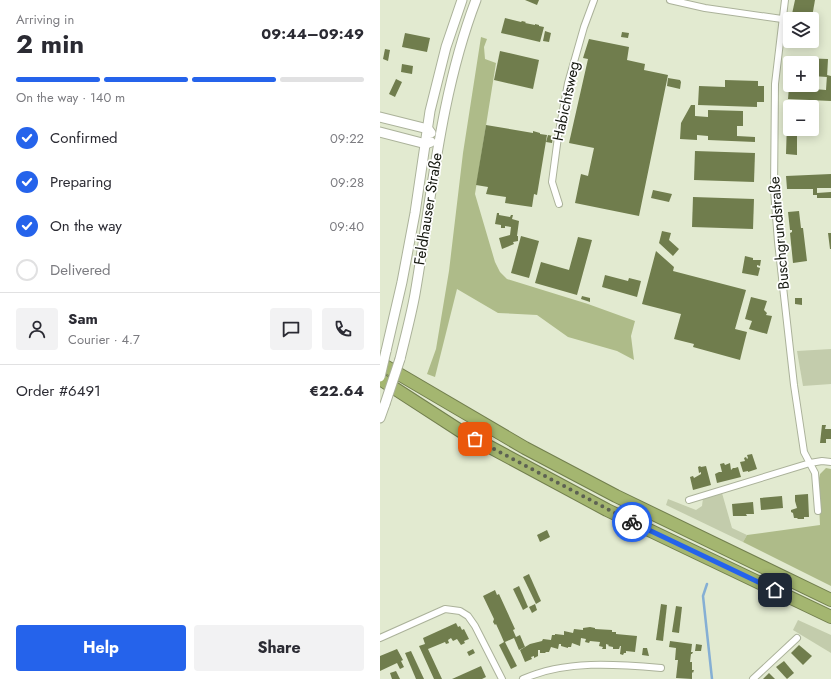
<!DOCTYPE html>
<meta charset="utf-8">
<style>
:root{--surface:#fff;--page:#f2f2f3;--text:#2b2b33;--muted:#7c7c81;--line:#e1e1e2;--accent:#2563eb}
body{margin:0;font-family:Jost,sans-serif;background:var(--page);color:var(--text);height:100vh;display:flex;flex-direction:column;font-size:15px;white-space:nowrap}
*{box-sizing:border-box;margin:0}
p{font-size:13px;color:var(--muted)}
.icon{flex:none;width:22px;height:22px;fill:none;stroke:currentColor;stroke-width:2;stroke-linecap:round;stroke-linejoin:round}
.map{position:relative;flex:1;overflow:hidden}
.sheet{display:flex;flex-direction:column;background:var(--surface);width:380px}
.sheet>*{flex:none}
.buttons{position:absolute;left:403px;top:12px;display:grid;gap:8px}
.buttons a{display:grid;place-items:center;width:36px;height:36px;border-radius:4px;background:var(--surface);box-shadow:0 2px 10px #0003;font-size:20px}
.pin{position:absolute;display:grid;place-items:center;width:34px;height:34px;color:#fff;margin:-17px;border-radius:8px;box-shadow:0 2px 6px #0006}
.courier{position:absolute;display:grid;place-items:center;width:40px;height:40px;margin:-20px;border:3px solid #2563eb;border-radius:50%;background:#fff;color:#222;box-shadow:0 1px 5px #0007}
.head em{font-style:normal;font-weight:700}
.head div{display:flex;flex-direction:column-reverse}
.head{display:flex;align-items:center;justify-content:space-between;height:68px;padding:0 16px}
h1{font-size:26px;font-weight:700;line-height:30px}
.bar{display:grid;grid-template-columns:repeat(4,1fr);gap:6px 4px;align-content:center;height:48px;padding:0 16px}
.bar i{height:5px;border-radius:3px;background:var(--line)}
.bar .selected{background:var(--accent)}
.bar p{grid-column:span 4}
.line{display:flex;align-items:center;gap:10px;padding:0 16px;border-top:1px solid var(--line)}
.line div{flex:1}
.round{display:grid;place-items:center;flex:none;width:42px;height:42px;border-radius:4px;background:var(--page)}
ol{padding:0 16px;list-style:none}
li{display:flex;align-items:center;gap:12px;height:44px}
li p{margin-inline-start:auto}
li .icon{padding:4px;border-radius:50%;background:var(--accent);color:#fff;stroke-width:4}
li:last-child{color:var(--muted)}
li i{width:22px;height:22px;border:2px solid var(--line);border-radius:50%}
.action{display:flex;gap:8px;margin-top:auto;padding:8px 16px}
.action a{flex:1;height:46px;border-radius:4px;background:var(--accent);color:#fff;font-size:16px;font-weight:700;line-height:46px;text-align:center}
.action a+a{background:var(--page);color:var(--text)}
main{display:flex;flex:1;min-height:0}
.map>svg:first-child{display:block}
</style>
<main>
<section class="sheet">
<div class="head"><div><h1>2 min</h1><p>Arriving in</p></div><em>09:44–09:49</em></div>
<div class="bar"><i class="selected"></i><i class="selected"></i><i class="selected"></i><i></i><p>On the way · 140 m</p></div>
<ol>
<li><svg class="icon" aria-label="check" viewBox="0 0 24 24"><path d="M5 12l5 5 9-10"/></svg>Confirmed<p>09:22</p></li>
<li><svg class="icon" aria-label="check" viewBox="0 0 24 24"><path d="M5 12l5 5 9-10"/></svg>Preparing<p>09:28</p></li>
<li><svg class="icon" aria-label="check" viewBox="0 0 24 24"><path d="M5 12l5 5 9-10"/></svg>On the way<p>09:40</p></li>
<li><i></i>Delivered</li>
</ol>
<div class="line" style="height:72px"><a class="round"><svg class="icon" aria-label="person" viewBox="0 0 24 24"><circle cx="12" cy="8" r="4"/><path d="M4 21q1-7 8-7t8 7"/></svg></a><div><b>Sam</b><p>Courier · 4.7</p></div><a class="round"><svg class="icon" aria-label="chat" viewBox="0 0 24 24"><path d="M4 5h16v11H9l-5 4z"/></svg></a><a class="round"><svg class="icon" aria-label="phone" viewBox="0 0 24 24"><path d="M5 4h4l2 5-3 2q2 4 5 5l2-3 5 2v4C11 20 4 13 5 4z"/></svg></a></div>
<div class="line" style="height:52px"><div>Order #6491</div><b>€22.64</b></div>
<div class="action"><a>Help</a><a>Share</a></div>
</section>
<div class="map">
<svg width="451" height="679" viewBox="0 0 451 679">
<rect width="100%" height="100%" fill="#e2ead0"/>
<g fill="#c3ccac">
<polygon points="451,349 451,384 423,386 417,351"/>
<polygon points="342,493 352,528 367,535 363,542 286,505 288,499 316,510 322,506 323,498"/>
<polygon points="418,620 451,635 451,653 413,630"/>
</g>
<g fill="#aebb89">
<polygon points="101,37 107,39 104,47 105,59 116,63 95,194 115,262 120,272 127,279 208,304 255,321 251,336 254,360 237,351 188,337 157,315 118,313 77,289 55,377 47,374 56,349 69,271 83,153"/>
<polygon points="446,468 451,469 451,586 363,542 367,535 440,525 438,482 440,474"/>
</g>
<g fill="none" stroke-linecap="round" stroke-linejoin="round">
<polyline stroke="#85afd4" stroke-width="2.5" points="327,584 323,596 332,679"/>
</g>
<g fill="#707d4d">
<polygon points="145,0 159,0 157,5"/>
<polygon points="415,0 435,0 432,17 412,14"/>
<polygon points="125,18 141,22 142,21 146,22 145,23 155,25 155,24 159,25 159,26 164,27 160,42 121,33"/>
<polygon points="165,31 171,33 169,42 163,41"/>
<polygon points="242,32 249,33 248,38 241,37"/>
<polygon points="25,33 50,38 47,52 22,47"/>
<polygon points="209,39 249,47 247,60 265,64 264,70 288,75 259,216 195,203 201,174 208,176 214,148 189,143 208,59 203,58"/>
<polygon points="5,49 10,50 8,61 3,59"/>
<polygon points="120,51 159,60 153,89 114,80"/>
<polygon points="419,58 448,59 447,77 432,76 432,63 418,63"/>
<polygon points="22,64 33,66 32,74 21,72"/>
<polygon points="447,75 451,76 451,101 408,99 409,87 446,90"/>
<polygon points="288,78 300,80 301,82 300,89 287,86"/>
<polygon points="16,79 22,82 15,97 9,94"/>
<polygon points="345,80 378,81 378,86 384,86 384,102 377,102 377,107 318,105 319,86 345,87"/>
<polygon points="311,105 315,105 315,116 328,117 328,110 363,111 363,126 357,126 357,136 375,137 375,142 328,140 328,136 317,135 317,140 300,139 301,123"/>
<polygon points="407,122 410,122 410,129 417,129 417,155 406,154"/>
<polygon points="106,125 153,133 153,131 160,133 160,134 167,135 157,195 154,194 152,207 125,203 126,197 106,194 108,187 96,185"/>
<polygon points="168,135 173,136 172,143 166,142"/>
<polygon points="315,151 375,153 374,182 314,180"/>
<polygon points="451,174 451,188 437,188 437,193 451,192 451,198 437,198 437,195 433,195 433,189 407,189 406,176"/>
<polygon points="273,190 292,194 289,202 271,198"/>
<polygon points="313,197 374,199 373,229 312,227"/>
<polygon points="419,211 421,228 423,228 427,261 413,263 410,233 412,232 412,230 410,230 408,212"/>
<polygon points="117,213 119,213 119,215 130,217 131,215 133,215 132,219 139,221 137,236 138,236 138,241 133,242 134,244 122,249 119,238 130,235 131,227 125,226 125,228 121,228 121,225 115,224"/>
<polygon points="282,231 291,233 289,240 299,249 293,256 279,243"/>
<polygon points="448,233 451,233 451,249 450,249"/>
<polygon points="141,236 159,241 149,278 131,273"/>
<polygon points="198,237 212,240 197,295 155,283 161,262 189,270"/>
<polygon points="276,251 294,267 293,271 366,290 355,329 367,332 360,360 313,347 314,344 294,339 301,314 262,304"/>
<polygon points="365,256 373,258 373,260 381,260 380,266 377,265 377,267 380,268 378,276 362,273"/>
<polygon points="225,275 248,281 249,278 261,281 257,297 222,287"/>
<polygon points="202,296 210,298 210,302 201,299"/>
<polygon points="371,297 387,301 384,310 387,313 386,315 392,316 387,334 369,329 372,321 365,319"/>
<polygon points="415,298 422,298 422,305 415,304"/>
<polygon points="442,425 446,425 445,429 451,429 451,439 446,439 446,443 440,443"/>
<polygon points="372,454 377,469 368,472 368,471 363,472 360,462 365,461 364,458 366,457 367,459 368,458 367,455"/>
<polygon points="344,463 345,465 350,463 351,470 353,468 355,468 358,467 361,477 337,483 335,474 339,472 342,472 340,464"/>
<polygon points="320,466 321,467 326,466 331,485 313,490 310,477 313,476 314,478 321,474 321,472 319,473 318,467"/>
<polygon points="428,494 429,517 424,517 424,519 418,519 417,518 414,518 413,513 411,512 411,510 417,508 415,501 415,495"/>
<polygon points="402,496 403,508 381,510 380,498"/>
<polygon points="373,502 374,514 366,514 367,516 353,516 352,504"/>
<polygon points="167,530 170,537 160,542 157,535"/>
<polygon points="149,574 161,601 156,604 143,577"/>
<polygon points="139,586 148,607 143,610 133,589"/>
<polygon points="115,590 117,595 119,594 135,629 133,630 136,637 140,635 145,647 139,650 134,638 125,642 137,666 131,669 119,645 124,642 121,635 116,624 115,625 113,622 114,619 103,596"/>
<polygon points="155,604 157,610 152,613 149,607"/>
<polygon points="281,604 287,605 283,641 276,640"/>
<polygon points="296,606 302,607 299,633 292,632"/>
<polygon points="76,623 78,627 80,626 82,630 84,629 89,639 84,641 85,643 81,645 77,639 73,641 71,638 68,640 69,643 66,644 65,642 48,649 62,679 54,679 39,646 45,644 43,638"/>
<polygon points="210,627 215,628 215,629 232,630 232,632 236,632 236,634 257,636 255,652 246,651 246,653 244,653 243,655 240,654 241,646 240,646 239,649 233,649 233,647 228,646 229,645 226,644 226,649 222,649 223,647 219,646 220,642 210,641 209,643 205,642 206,639 201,638 200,646 192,643 191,647 188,647 188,648 181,646 181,644 179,644 178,649 171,647 169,652 166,652 165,653 160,653 160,650 158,650 158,656 154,658 154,656 151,657 152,659 145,662 140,650 150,644 162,641 163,639 171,640 172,635 175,635 175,634 184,635 184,631 193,633 194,629 203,630 203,628"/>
<polygon points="290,641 312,644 311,652 313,652 312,654 311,654 310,662 312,662 312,670 314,670 313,673 312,672 312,679 296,678 298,660 295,660 296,648 289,647"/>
<polygon points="316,644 322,645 321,651 315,651"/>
<polygon points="419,645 432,656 423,665 411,653"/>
<polygon points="263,648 267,648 269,656 262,655"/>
<polygon points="17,649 23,660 21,661 24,667 20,669 17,663 0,671 0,656"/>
<polygon points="93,649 95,653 89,656 87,652"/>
<polygon points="31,651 44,679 36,679 25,653"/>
<polygon points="404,661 414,673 407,679 396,667"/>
<polygon points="101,666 106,677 102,679 72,679"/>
<polygon points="16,671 20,679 12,679 10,673"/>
<polygon points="389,673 395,679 383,679"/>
</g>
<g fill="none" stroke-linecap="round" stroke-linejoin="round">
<defs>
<g id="street">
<polyline points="290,0 325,8 402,19"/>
<polyline points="405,0 395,84 394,190 398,242 414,385 424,452 435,473 438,511"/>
<polyline points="179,204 172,182 178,137 188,83 204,27 214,0"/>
<polyline points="309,500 430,463 442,461 451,462"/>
<polyline points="0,638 65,609 80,611 88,616 95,626 122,679"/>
<path d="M143,679C185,660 236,664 281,668"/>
<polyline points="373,679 417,638"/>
</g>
<g id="secondary">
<polyline points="0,117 48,129 51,133"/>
<polyline points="0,132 46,144 51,142"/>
<polyline points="6,351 22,282 35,213 50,111 66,47 82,0"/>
<path d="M20,359C25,338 31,316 35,294C52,196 60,94 96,0"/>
<polyline points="0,418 5,404"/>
</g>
<g id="highway">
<polyline points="0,363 145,448 236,496 451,600"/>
<polyline points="0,379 82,432 227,510 451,617"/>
</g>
</defs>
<use href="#street" stroke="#abb29a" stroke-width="8"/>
<use href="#secondary" stroke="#abb29a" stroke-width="11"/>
<use href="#highway" stroke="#727f4e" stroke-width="14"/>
<use href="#street" stroke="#fff" stroke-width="6"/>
<use href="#secondary" stroke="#fff" stroke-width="9"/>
<use href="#highway" stroke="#a4b670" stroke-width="12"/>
<defs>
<g id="secondary-bridge">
<polyline points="0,377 6,351"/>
<polyline points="5,404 20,359"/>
</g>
</defs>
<use href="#secondary-bridge" stroke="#abb29a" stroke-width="11" stroke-linecap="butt"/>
<use href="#secondary-bridge" stroke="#fff" stroke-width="9"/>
</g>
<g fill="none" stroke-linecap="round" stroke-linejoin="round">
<polyline stroke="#5d6253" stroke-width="4" stroke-dasharray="0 7.2" points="95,439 252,522"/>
<polyline stroke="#2563eb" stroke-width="5" points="252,522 395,590"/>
</g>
<g text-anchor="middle" stroke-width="3.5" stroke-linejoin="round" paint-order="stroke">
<g font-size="15" fill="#161910" stroke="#fff">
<text transform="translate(186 101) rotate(-78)" y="5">Habichtsweg</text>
<text transform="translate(48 209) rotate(-81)" y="5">Feldhauser Straße</text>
<text transform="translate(399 233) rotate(-95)" y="5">Buschgrundstraße</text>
</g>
</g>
</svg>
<div class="buttons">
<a><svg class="icon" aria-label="layers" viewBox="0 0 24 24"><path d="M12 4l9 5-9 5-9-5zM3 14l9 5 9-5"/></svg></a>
<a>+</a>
<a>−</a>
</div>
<div class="pin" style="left:95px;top:439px;background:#ea580c"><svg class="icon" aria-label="bag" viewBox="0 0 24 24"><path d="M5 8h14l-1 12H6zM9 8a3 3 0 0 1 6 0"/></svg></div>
<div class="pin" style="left:395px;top:590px;background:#1f2937"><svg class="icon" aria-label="home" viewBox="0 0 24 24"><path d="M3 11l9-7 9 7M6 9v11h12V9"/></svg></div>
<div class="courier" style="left:252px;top:522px"><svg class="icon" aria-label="bike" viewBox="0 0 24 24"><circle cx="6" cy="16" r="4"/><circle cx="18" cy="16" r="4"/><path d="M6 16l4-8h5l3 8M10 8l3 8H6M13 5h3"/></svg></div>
</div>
</main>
